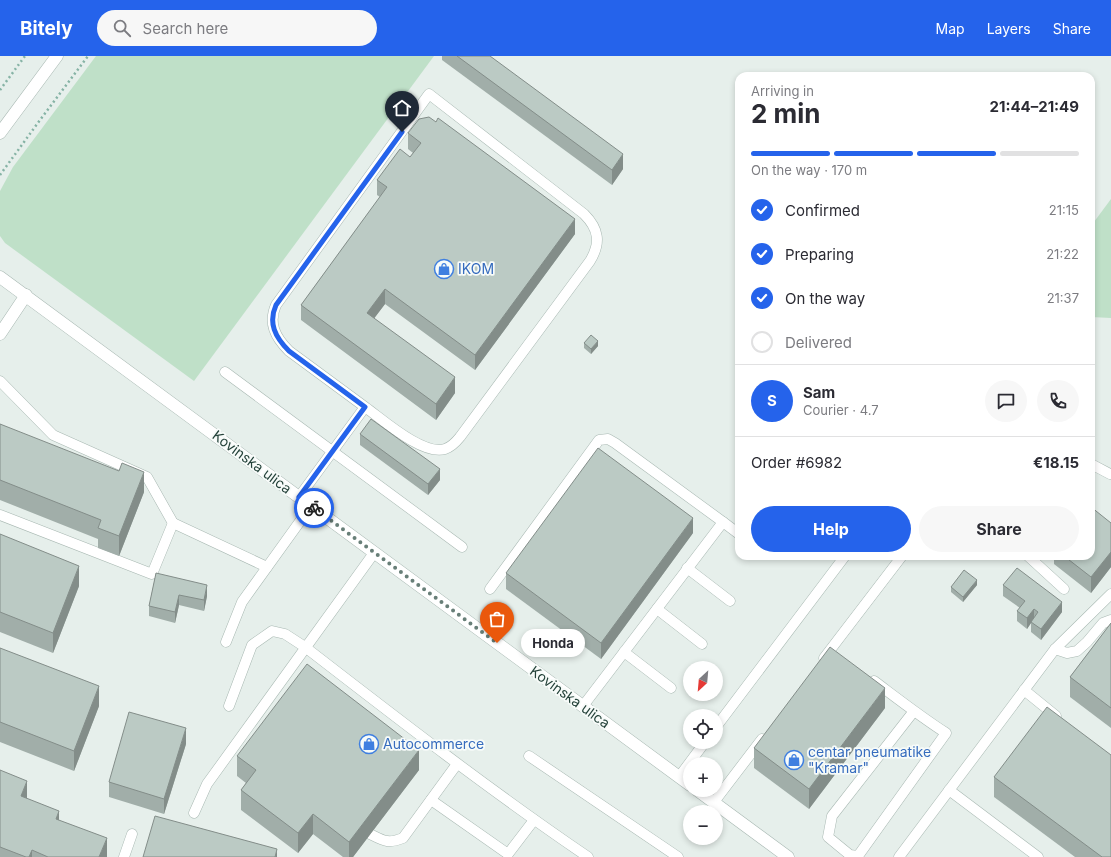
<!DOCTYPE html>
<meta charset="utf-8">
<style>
:root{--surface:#fff;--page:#f7f7f7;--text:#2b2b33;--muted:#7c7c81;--line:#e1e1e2;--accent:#2563eb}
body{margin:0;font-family:Inter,sans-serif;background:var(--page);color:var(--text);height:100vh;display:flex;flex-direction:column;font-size:15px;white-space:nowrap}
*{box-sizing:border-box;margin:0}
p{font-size:13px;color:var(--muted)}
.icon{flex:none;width:22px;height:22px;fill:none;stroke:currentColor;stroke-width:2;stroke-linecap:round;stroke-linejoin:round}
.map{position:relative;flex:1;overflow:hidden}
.drawer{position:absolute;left:735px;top:16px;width:360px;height:488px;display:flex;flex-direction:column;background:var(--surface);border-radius:12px;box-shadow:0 2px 6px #0003}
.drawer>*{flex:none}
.needle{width:26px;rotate:206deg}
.fabs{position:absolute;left:683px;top:605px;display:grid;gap:8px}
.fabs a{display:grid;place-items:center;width:40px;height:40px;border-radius:50%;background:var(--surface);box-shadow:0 2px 6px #0003;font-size:20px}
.pin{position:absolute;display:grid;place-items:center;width:34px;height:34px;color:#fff;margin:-41px -17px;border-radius:50% 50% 50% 0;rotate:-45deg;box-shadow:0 0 4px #0007}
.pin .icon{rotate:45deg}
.courier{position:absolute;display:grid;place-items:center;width:40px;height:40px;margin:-20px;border:3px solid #2563eb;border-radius:50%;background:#fff;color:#222;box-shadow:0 1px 5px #0007}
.bubble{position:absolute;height:28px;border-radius:14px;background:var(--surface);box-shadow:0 2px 6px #0003;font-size:13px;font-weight:700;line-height:28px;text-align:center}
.overview em{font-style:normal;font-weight:700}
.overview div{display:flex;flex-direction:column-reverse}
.overview{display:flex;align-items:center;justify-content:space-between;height:68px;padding:0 16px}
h1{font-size:26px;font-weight:700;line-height:30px}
.bar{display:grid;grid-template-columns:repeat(4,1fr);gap:6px 4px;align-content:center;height:48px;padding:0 16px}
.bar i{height:5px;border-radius:3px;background:var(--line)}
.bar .on{background:var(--accent)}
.bar p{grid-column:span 4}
.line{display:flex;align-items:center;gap:10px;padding:0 16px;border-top:1px solid var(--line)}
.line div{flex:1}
.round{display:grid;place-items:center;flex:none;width:42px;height:42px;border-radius:21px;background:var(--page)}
ol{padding:0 16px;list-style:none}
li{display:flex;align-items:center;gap:12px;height:44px}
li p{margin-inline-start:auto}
li .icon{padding:4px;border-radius:50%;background:var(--accent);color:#fff;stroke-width:4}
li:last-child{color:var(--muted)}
li i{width:22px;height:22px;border:2px solid var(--line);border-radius:50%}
.button{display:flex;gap:8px;margin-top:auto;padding:8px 16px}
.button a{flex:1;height:46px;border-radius:24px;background:var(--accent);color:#fff;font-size:16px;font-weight:700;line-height:46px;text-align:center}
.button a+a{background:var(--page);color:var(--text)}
header{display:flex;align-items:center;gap:24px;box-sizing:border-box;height:56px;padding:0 20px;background:var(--accent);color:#fff}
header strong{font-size:19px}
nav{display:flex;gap:22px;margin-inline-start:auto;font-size:14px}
.search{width:280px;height:36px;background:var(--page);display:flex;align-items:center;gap:10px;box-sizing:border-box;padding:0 14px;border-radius:22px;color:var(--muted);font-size:15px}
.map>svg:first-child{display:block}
</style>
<header>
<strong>Bitely</strong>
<div class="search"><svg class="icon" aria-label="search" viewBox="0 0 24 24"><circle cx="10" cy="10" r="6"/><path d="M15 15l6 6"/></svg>Search here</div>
<nav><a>Map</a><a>Layers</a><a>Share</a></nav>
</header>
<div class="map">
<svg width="1111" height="801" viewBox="0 0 1111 801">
<rect width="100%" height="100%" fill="#e6efeb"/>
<g fill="#bfe0c8">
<polygon points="96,0 434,0 194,325 5,187 0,180 0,135 13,111"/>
<polygon points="1111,143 1111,262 1091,261 1091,170"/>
</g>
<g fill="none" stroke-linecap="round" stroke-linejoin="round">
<defs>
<g id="lane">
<polyline points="225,316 462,491"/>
<polyline points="0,325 53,379 147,421 173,467"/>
<polyline points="1091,408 1110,418"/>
<path d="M299,441L365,351C382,363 423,400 445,393C451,391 456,386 460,381L590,205C601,187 599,173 584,158L429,38L276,249C268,267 275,281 289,295L365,351"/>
<polyline points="0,459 152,518 173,467 267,511"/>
<polyline points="1028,500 1064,533"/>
<polyline points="687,512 730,545"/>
<polyline points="490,533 599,384 608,383 615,387 723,466"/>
<polyline points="657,553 702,588"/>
<polyline points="226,586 242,546 311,450"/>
<polyline points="1055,593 1067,597 1077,595 1087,586 1103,567 1111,564"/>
<polyline points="624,596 671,632"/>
<polyline points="824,602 902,500"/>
<path d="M874,625C898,643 921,661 946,677L858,800L850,799L828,781L832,760L914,655"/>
<polyline points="1024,634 1056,660"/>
<path d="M229,650L252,589L272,575L285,578L305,591C398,663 491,735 588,801"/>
<polyline points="583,650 723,466 739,478"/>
<polyline points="716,671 845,500"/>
<polyline points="529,700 678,801"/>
<polyline points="679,721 705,686"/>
<polyline points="949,734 1038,801"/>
<polyline points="431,744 508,798 534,764"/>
<polyline points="714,746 762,683"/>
<polyline points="194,757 207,728 374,497"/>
<path d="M370,778C384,785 388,788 403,782L457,708"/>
<polyline points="124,801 132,778"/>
<polyline points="899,801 1055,593 1111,538"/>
</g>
<g id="street">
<polyline points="0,77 57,0"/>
<polyline points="0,221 690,729"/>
<polyline points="0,278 26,239"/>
<polyline points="697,734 788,801"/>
</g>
</defs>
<use href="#lane" stroke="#a8b8b2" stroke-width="11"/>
<use href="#street" stroke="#a8b8b2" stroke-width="13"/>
<g stroke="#86b3a5" stroke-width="2.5" stroke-dasharray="2 3" stroke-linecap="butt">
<polyline points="0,34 25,0"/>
<polyline points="0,119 40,64 88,0"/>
</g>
<use href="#lane" stroke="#fff" stroke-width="10"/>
<use href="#street" stroke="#fff" stroke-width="12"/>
</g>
<g fill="#a1aea9">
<polygon points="442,0 490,0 623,113 612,129 442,4"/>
<polygon points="408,77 575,178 475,314 385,248 374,262 455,337 436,364 301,264 301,249 380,141 377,139 377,124 410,101 413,97 408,93"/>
<polygon points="584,287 598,290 591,298 584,292"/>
<polygon points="0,368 144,436 119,500 98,492 98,483 0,444"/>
<polygon points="360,378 440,424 428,439 360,389"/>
<polygon points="1111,467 1111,511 1091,537 1054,508 1054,500 1091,500"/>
<polygon points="693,477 601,603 506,533 506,517"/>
<polygon points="0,478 79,530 53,597 0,576"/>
<polygon points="156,517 207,540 204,555 179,549 175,567 149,560 149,550"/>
<polygon points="977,529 963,546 951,536 951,531"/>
<polygon points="1003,529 1062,556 1041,584 1031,576 1031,567 1027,573 1017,565 1017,555 1020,552 1003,540"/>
<polygon points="1111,567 1111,672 1070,641 1070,621"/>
<polygon points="0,592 99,650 74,715 0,686"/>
<polygon points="885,652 809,753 754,712 754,692"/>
<polygon points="186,688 164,758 109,741 109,726"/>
<polygon points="237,700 419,714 353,801 343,801 313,778 298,797 241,754 241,734 246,727 237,720"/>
<polygon points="0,714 27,743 59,764 107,801 0,801"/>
<polygon points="994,721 1111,801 1075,801 994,741"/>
</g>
<g fill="#838d89">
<polygon points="623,98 623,113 612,129 612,114"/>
<polygon points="575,163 575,178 475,314 475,299"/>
<polygon points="385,233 385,248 367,272 367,257"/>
<polygon points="598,285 598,290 591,298 591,293"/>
<polygon points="455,321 455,337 436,364 436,348"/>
<polygon points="440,413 440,424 428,439 428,428"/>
<polygon points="144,416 144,436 119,500 119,480"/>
<polygon points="693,462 693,477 601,603 601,587"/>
<polygon points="1111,496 1111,511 1091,537 1091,521"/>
<polygon points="79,510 79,530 53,597 53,577"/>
<polygon points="977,524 977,529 963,546 963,541"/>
<polygon points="207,529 207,540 204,555 204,544"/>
<polygon points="179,539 179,549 175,567 175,556"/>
<polygon points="1062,546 1062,556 1041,584 1041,573"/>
<polygon points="1034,553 1034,563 1031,566 1031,567 1027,573 1027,562"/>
<polygon points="99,630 99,650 74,715 74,695"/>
<polygon points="885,632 885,652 809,753 809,733"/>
<polygon points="186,672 186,688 164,758 164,743"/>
<polygon points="419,694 419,714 353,801 349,801 349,786"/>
<polygon points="27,725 27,745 21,740"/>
<polygon points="59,755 59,775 56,763"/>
<polygon points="313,758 313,778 298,797 298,777"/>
<polygon points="107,782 107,801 99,801"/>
<polygon points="277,793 277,801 275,801"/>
<polygon points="32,794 32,801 29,801"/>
</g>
<g fill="#bbcac4" stroke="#838d89">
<polygon points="457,0 490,0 623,98 612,114"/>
<polygon points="429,61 436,66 438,62 575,163 475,299 385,233 367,257 455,321 436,348 301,249 387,131 377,124 400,93 410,101 421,87 408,77 419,63"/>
<polygon points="591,279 598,285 591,293 584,287"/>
<polygon points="371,363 440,413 428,428 360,378"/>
<polygon points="0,368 119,415 122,407 144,416 119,480 98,472 101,464 0,424"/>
<polygon points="598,392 693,462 601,587 506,517"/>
<polygon points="1091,451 1111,467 1111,496 1091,521 1064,500 1091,500"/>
<polygon points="0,478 79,510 53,577 0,556"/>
<polygon points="1017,512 1062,546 1041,573 1031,566 1038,556 1034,553 1027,562 1017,555 1025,545 1003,529"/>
<polygon points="964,514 977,524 963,541 951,531"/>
<polygon points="156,517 207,529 204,544 179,539 175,556 149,550"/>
<polygon points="1111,567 1111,652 1070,621"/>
<polygon points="830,591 885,632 809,733 754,692"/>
<polygon points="0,592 99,630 74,695 0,666"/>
<polygon points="307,608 419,694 349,786 313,758 298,777 241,734 256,714 237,700"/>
<polygon points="1047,651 1111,699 1111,801 1102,801 994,721"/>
<polygon points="129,656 186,672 164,743 109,726"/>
<polygon points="0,714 27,725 21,740 59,755 56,763 107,782 99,801 48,801 32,794 29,801 26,801 0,791"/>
<polygon points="155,760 277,793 275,801 143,801"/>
</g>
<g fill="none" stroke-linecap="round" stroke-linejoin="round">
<polyline stroke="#687f78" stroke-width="4" stroke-dasharray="0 7.2" points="314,452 497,587"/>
<path stroke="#2563eb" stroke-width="5" d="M314,452L299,441L365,351L289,295C275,281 268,267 276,249L402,76"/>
</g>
<defs>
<symbol id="shop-ring" viewBox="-11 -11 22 22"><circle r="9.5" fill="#f7fbf9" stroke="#3f7fe0" stroke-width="1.5"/><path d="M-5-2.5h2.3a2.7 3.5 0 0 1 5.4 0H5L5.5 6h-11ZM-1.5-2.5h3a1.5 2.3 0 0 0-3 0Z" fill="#3f7fe0"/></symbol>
</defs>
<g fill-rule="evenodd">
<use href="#shop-ring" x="433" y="202" width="22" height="22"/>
<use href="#shop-ring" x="358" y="677" width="22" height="22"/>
<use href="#shop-ring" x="783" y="693" width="22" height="22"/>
</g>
<g text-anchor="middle" stroke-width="3.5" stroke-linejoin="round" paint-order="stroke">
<g font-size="14" fill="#366cbe" stroke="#f7fbf9" text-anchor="start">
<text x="458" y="218">IKOM</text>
<text x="383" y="693">Autocommerce</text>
<text x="808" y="701">centar pneumatike<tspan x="808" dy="16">"Kramar"</tspan></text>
</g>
<g font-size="14" fill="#24423a" stroke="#f7fbf9">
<text transform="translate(252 406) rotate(37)" y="5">Kovinska ulica</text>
<text transform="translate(570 641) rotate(36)" y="5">Kovinska ulica</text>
</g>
</g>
</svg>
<div class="fabs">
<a><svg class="needle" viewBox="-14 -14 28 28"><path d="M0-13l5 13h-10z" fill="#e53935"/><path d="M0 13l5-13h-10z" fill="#7c7c81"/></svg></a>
<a><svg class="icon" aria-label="locate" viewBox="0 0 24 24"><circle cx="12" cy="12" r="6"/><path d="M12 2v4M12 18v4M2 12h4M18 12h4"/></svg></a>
<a>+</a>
<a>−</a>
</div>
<div class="pin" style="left:497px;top:587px;background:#ea580c"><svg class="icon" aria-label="bag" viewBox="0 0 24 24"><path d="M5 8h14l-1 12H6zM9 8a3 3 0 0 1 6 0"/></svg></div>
<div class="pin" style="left:402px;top:76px;background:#1f2937"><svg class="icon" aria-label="home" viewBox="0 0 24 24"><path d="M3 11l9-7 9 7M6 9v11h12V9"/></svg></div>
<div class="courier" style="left:314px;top:452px"><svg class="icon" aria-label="bike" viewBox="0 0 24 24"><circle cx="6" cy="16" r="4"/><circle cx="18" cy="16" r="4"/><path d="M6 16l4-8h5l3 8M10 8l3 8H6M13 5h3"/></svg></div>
<div class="bubble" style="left:521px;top:573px;width:64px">Honda</div>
<section class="drawer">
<div class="overview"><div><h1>2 min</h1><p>Arriving in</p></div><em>21:44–21:49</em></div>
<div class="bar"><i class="on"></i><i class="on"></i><i class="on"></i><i></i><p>On the way · 170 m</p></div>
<ol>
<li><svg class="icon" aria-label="check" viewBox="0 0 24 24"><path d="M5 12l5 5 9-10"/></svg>Confirmed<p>21:15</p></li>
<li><svg class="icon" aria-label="check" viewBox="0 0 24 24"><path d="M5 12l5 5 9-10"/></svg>Preparing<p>21:22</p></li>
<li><svg class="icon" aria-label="check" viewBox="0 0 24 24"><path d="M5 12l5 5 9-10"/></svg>On the way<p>21:37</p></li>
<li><i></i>Delivered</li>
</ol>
<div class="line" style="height:72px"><b class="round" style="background:var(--accent);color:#fff">S</b><div><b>Sam</b><p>Courier · 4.7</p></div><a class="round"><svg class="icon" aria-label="chat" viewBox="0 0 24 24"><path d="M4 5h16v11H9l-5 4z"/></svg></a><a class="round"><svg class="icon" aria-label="phone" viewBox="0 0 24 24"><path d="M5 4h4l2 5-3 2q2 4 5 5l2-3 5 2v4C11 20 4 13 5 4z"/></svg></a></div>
<div class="line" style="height:52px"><div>Order #6982</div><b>€18.15</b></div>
<div class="button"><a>Help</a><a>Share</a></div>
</section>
</div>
